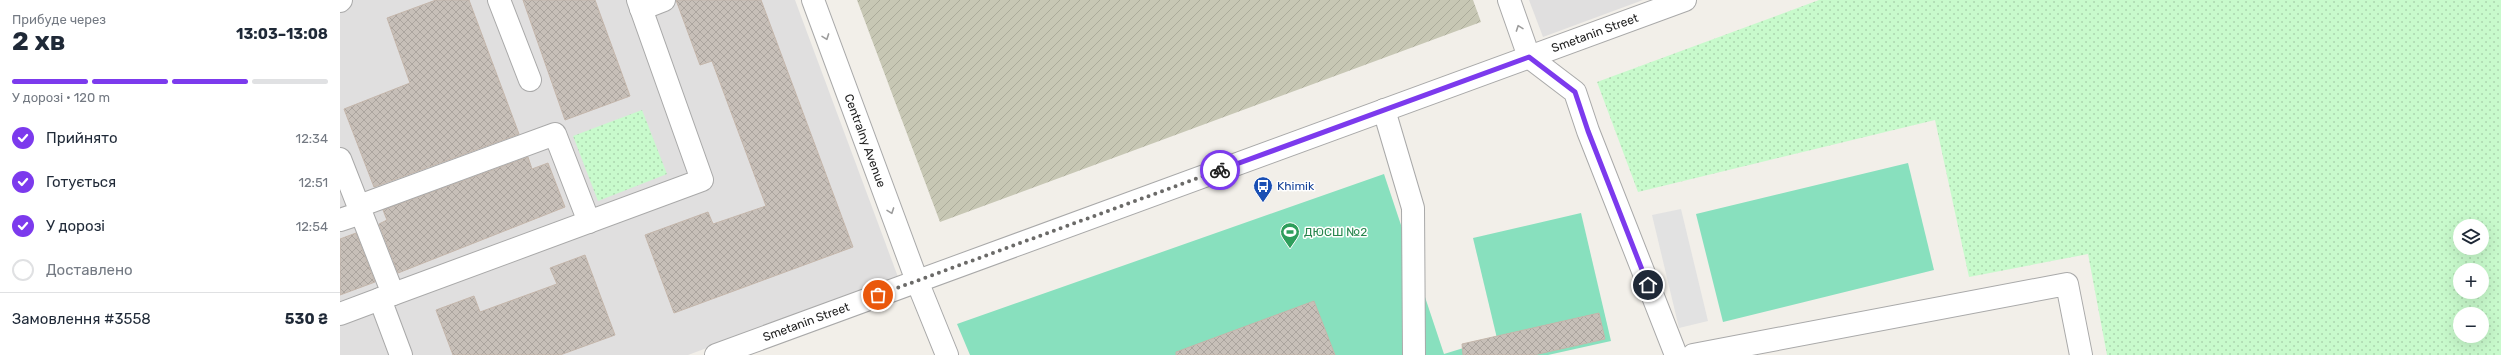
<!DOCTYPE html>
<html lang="uk">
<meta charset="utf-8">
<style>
:root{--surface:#fff;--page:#f2f2f3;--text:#1f2937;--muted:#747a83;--line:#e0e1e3;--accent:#7c3aed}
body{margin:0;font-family:Rubik,sans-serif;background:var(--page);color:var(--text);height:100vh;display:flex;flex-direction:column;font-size:15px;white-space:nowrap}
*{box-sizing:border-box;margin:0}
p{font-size:13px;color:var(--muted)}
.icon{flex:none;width:22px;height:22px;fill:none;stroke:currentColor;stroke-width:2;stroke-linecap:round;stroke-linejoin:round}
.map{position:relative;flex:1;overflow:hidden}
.side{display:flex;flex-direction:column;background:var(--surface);width:340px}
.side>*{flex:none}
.tools{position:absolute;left:2113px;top:219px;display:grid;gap:8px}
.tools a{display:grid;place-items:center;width:36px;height:36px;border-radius:50%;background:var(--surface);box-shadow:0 4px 16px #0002;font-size:20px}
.pin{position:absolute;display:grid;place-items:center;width:34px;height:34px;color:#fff;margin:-17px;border:2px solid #fff;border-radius:50%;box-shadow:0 1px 4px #0007}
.courier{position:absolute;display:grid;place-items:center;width:40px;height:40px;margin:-20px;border:3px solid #7c3aed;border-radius:50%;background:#fff;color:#222;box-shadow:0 1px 5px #0007}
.summary em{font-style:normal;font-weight:700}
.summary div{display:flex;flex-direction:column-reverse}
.summary{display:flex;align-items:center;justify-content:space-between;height:68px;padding:0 12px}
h1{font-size:26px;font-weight:700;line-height:30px}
.bar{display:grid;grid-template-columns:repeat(4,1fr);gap:6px 4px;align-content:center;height:48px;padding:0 12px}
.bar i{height:5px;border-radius:3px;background:var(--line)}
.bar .active{background:var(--accent)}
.bar p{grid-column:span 4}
.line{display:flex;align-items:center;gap:10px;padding:0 12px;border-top:1px solid var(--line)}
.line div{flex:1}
ol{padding:0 12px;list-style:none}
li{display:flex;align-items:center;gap:12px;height:44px}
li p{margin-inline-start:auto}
li .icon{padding:4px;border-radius:50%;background:var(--accent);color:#fff;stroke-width:4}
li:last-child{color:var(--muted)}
li i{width:22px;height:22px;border:2px solid var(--line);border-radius:50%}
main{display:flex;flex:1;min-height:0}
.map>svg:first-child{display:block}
</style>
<main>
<section class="side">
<div class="summary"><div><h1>2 хв</h1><p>Прибуде через</p></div><em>13:03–13:08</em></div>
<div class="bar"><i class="active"></i><i class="active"></i><i class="active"></i><i></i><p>У дорозі · 120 m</p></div>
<ol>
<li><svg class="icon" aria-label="check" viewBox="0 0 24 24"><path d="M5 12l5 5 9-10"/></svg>Прийнято<p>12:34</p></li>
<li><svg class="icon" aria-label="check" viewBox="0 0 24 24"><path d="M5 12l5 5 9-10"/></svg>Готується<p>12:51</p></li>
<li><svg class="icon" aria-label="check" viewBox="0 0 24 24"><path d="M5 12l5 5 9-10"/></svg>У дорозі<p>12:54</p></li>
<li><i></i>Доставлено</li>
</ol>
<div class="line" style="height:52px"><div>Замовлення #3558</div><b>530 ₴</b></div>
</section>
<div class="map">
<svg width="2161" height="355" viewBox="0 0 2161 355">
<defs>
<pattern id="construction-furrows" width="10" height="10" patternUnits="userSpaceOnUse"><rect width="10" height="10" fill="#c7c7b4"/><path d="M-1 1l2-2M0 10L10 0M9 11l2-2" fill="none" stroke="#abab9a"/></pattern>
<pattern id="park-dots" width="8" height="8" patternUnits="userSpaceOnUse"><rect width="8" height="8" fill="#c8facc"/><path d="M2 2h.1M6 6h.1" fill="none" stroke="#acd6af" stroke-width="1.8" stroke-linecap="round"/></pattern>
<pattern id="building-cross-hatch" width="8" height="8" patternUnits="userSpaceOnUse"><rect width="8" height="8" fill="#c7bfb8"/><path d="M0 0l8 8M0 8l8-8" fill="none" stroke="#aba49e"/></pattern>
</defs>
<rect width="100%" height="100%" fill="#f2efe9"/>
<g fill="#e0dfdf">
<polygon points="0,0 455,0 558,277 348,355 0,355"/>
<polygon points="1189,0 1303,0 1203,37"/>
</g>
<polygon fill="url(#construction-furrows)" points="517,0 1133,0 1141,22 600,222"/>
<g fill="url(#park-dots)" fill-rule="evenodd">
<path d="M1479,0H2161V355H1767L1748,254L1629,277L1595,120L1298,192L1257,82ZM2120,226H2142V248H2120ZM2120,270H2142V292H2120ZM2120,314H2142V336H2120Z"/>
<polygon points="302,110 327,174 258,201 233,136"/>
</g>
<g fill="#88e0be">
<polygon points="1568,163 1594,270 1383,322 1356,214"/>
<polygon points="1044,174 1104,354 1130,346 1131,355 630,355 617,324"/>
<polygon points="1241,213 1271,341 1208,355 1161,355 1133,238"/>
</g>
<polygon fill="#e2e2e2" points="1341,209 1368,321 1339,328 1312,215"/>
<g fill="url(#building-cross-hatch)" stroke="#c4b6ab">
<polygon points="96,0 129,0 179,134 34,187 4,109 70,83 47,18"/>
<polygon points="183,0 255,0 290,96 225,120"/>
<polygon points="336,0 421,0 513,247 334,313 305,235 368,212 373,224 426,206 372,61 360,65"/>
<polygon points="188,157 192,169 208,163 225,207 58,273 39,224 47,220 43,210"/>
<polygon points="16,233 35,282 0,295 0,239"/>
<polygon points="245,255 275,335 220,355 113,355 96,310 134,296 140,312 217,284 210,268"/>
<polygon points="974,301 995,355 836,355 836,352"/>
<polygon points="1259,313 1265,339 1194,355 1123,355 1122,344"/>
</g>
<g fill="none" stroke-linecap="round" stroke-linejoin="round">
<defs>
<g id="minor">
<polyline points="159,0 190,80"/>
<path id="s1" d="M473,0L577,281L607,355"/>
<polyline points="1169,0 1189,57"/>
<polyline points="0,1 1,0"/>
<polyline points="301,9 324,0"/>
<polyline points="1189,57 1235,92 1248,131 1336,355"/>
<polyline points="1044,110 1073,208 1074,355"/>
<polyline points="0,159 53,294"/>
<polyline points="19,206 215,134 249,222"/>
<polyline points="0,220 21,213"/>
<polyline points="0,314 40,299"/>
<polyline points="61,355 40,299 362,180 298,0"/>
<path id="s2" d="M376,355L1345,0"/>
<polyline points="1353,355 1727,284 1741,355"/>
</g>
</defs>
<use href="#minor" stroke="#a9a9a9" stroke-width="24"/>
<use href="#minor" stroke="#fff" stroke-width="22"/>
</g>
<defs><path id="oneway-chevron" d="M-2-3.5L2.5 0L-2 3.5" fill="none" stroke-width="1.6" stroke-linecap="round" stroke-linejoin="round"/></defs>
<g stroke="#9c9c9c">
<use href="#oneway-chevron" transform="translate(1179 28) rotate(-110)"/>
<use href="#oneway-chevron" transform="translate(486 37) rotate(70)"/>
<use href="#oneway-chevron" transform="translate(551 211) rotate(70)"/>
</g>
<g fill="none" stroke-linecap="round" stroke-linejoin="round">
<polyline stroke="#6b6a68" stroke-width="4" stroke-dasharray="0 7.2" points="538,295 880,170"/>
<polyline stroke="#7c3aed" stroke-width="5" points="880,170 1189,57 1235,92 1248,131 1308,285"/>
</g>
<defs>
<symbol id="bus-pin" viewBox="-11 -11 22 30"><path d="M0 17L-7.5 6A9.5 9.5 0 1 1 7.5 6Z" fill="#1a4fb4" stroke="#fff"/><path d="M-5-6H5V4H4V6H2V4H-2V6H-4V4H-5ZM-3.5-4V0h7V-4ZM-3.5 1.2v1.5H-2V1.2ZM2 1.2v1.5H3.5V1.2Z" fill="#fff"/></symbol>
<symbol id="stadium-pin" viewBox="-11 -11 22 30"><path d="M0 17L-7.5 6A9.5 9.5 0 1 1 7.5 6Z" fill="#2e9e5b" stroke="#fff"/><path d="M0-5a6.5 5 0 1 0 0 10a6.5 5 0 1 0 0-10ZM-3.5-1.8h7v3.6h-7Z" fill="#fff"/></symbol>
</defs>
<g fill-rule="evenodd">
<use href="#bus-pin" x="912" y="175" width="22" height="30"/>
<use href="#stadium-pin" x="939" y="221" width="22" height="30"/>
</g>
<g text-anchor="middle" stroke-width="3" stroke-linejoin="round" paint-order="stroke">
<g font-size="12" fill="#222" stroke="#fff">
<text dy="4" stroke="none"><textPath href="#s2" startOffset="936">Smetanin Street</textPath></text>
<text dy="4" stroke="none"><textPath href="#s1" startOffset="150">Centralny Avenue</textPath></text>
<text dy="4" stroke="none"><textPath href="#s2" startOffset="96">Smetanin Street</textPath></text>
</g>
<g font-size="12" fill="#164399" stroke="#fff" text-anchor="start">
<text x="937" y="190">Khimik</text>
</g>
<g font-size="12" fill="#27864d" stroke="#fff" text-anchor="start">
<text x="964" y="236">ДЮСШ №2</text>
</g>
</g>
</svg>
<div class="tools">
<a><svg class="icon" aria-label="layers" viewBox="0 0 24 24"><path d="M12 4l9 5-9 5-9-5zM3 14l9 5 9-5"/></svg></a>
<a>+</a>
<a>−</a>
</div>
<div class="pin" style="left:538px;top:295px;background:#ea580c"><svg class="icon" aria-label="bag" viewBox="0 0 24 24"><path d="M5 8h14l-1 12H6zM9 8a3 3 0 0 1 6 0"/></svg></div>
<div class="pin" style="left:1308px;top:285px;background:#1f2937"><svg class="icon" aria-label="home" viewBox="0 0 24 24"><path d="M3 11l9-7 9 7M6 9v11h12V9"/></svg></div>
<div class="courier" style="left:880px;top:170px"><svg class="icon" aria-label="bike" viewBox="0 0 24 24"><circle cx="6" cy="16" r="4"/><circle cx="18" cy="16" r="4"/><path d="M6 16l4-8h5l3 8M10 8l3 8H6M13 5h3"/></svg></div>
</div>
</main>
